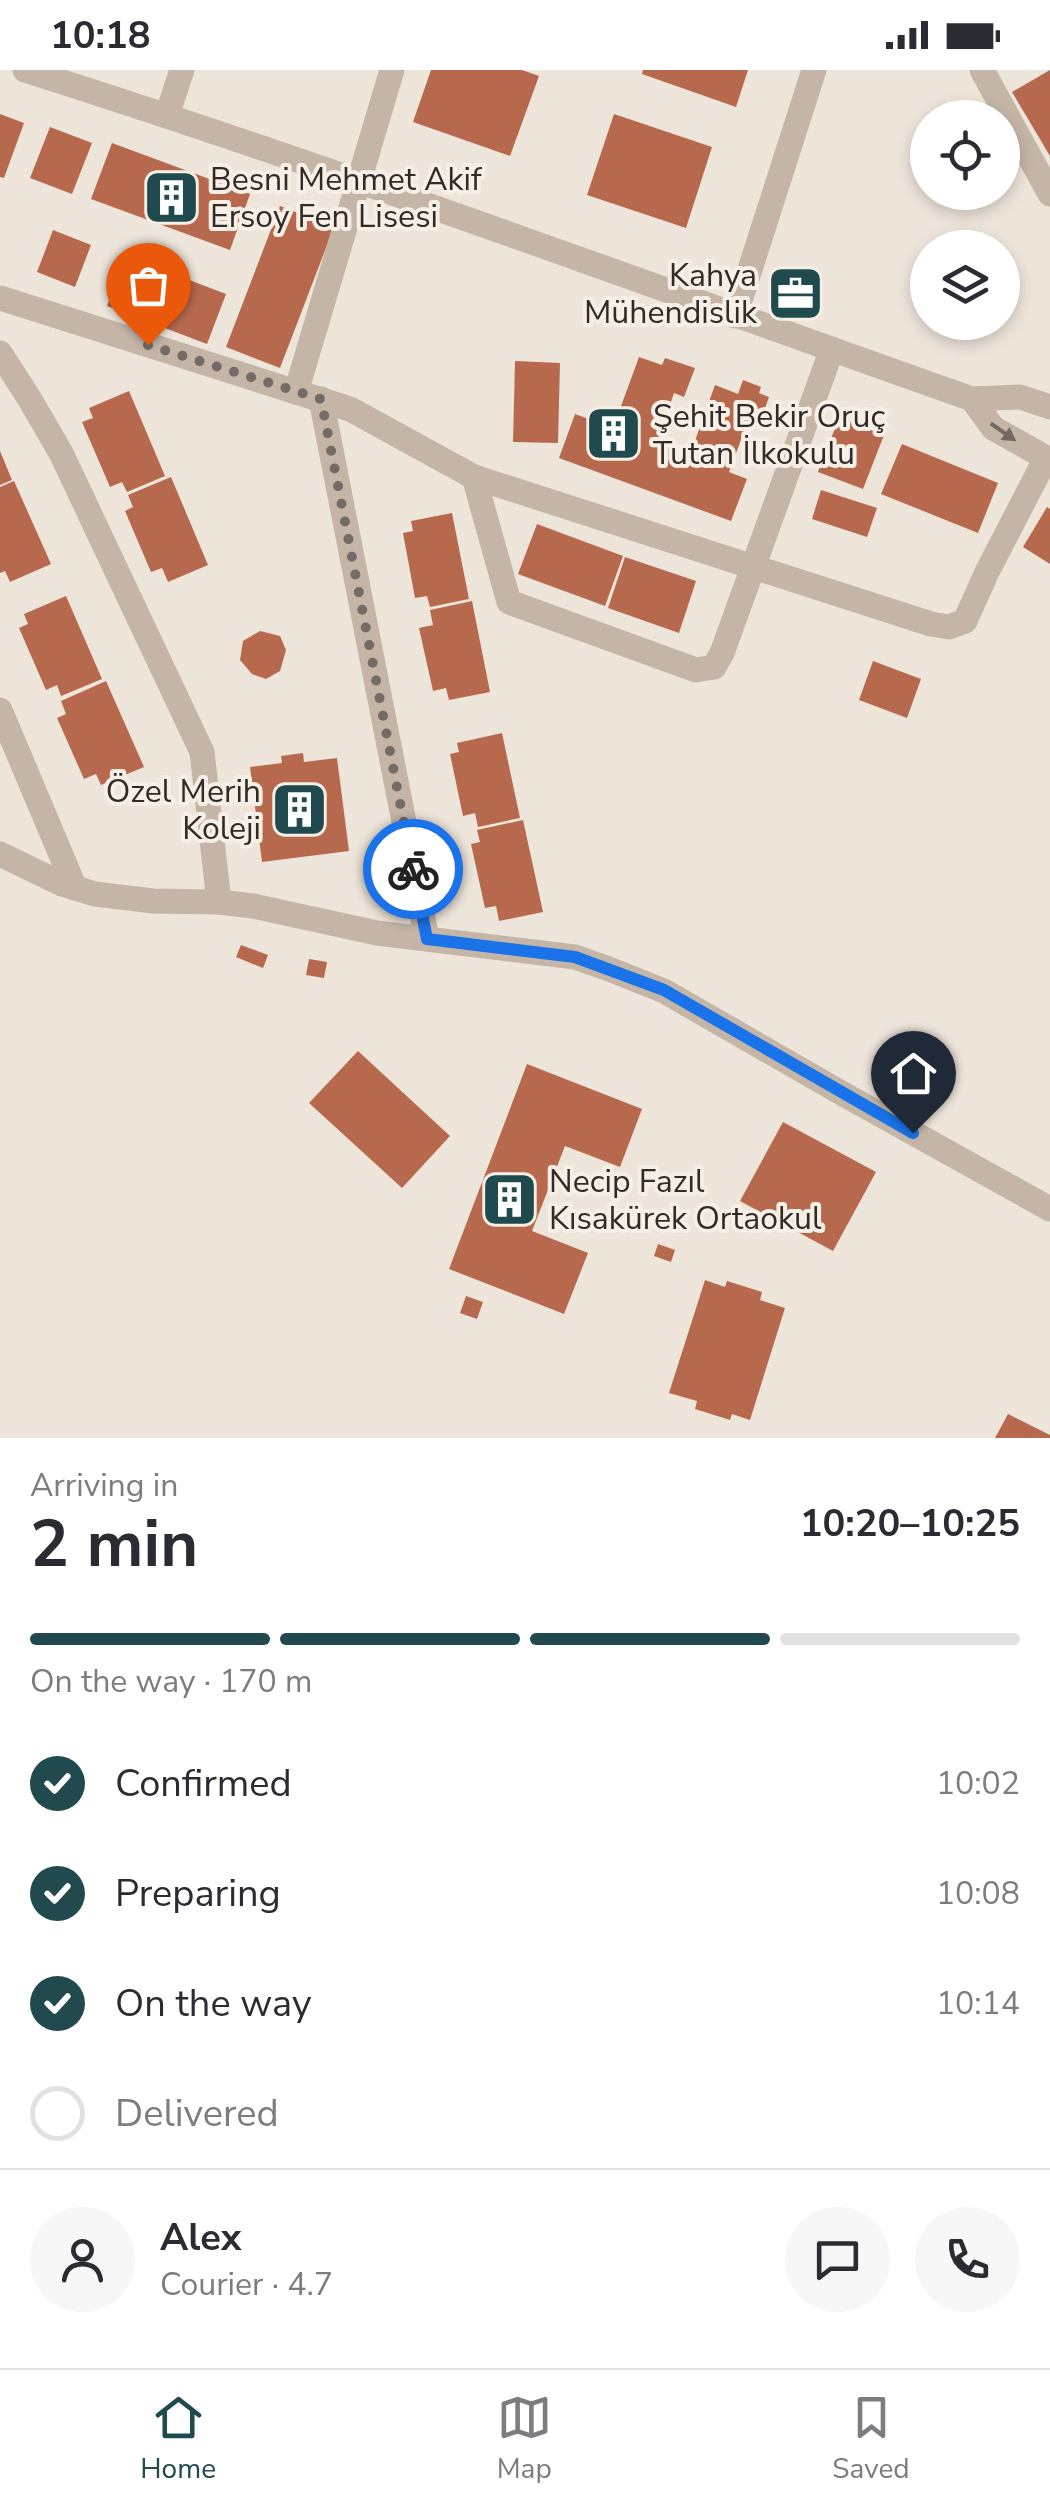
<!DOCTYPE html>
<meta charset="utf-8">
<style>
:root{--surface:#fff;--page:#f7f7f7;--text:#2b2b33;--muted:#7c7c81;--line:#e1e1e2;--accent:#214a4e}
body{margin:0;font-family:"Nunito Sans",sans-serif;background:var(--page);color:var(--text);height:100vh;display:flex;flex-direction:column;font-size:38px;white-space:nowrap}
*{box-sizing:border-box;margin:0}
p{font-size:32px;color:var(--muted)}
.icon{flex:none;width:55px;height:55px;fill:none;stroke:currentColor;stroke-width:2;stroke-linecap:round;stroke-linejoin:round}
.map{position:relative;height:1368px;overflow:hidden}
.side{display:flex;flex-direction:column;background:var(--surface);flex:1}
.side>*{flex:none}
.tools{position:absolute;left:910px;top:30px;display:grid;gap:20px}
.tools a{display:grid;place-items:center;width:110px;height:110px;border-radius:50%;background:var(--surface);box-shadow:0 5px 15px #0003;font-size:50px}
.pin{position:absolute;display:grid;place-items:center;width:85px;height:85px;color:#fff;margin:-102px -42px;border-radius:50% 50% 50% 0;rotate:-45deg;box-shadow:0 0 10px #0007}
.pin .icon{rotate:45deg}
.courier{position:absolute;display:grid;place-items:center;width:100px;height:100px;margin:-50px;border:8px solid #1a73e8;border-radius:50%;background:#fff;color:#222;box-shadow:0 2px 12px #0007}
.overview em{font-style:normal;font-weight:700}
.overview div{display:flex;flex-direction:column-reverse}
.overview{display:flex;align-items:center;justify-content:space-between;height:170px;padding:0 30px}
h1{font-size:65px;font-weight:700;line-height:75px}
.bar{display:grid;grid-template-columns:repeat(4,1fr);gap:15px 10px;align-content:center;height:120px;padding:0 30px}
.bar i{height:12px;border-radius:8px;background:var(--line)}
.bar .active{background:var(--accent)}
.bar p{grid-column:span 4}
.line{display:flex;align-items:center;gap:25px;padding:0 30px;border-top:2px solid var(--line)}
.line div{flex:1}
.round{display:grid;place-items:center;flex:none;width:105px;height:105px;border-radius:52px;background:var(--page)}
ol{padding:0 30px;list-style:none}
li{display:flex;align-items:center;gap:30px;height:110px}
li p{margin-inline-start:auto}
li .icon{padding:10px;border-radius:50%;background:var(--accent);color:#fff;stroke-width:4}
li:last-child{color:var(--muted)}
li i{width:55px;height:55px;border:5px solid var(--line);border-radius:50%}
.status{display:flex;justify-content:space-between;align-items:center;height:70px;padding:0 50px;background:var(--surface);direction:ltr}
.status svg{height:28px;fill:currentColor}
.dock{display:flex;justify-content:space-around;align-items:center;height:140px;border-top:2px solid var(--line);background:var(--surface);font-size:28px;color:var(--muted)}
.dock a{display:grid;justify-items:center;gap:5px}
.dock .active{color:var(--accent)}
.map>svg:first-child{display:block}
</style>
<div class="status"><b>10:18</b><svg viewBox="0 0 49 12"><path d="M0 12V9h3v3zM5 12V6h3v6zM10 12V3h3v9zM15 12V0h3v12zM26 1h20v11H26zM47 4h2v5h-2z"/></svg></div>
<div class="map">
<svg width="1050" height="1368" viewBox="0 0 1050 1368">
<rect width="100%" height="100%" fill="#eee5da"/>
<g fill="#b7694e">
<polygon points="431,0 522,0 539,6 510,86 413,52"/>
<polygon points="643,0 748,0 736,37 642,4"/>
<polygon points="1050,0 1050,86 1012,22"/>
<polygon points="0,44 24,53 4,108 0,107"/>
<polygon points="614,44 712,77 686,158 587,125"/>
<polygon points="50,57 92,73 72,124 30,108"/>
<polygon points="112,73 250,124 230,180 91,129"/>
<polygon points="280,136 334,157 280,298 226,277"/>
<polygon points="53,160 91,175 75,217 37,202"/>
<polygon points="126,186 226,224 207,274 107,236"/>
<polygon points="786,197 817,208 809,249 774,238"/>
<polygon points="639,287 662,295 665,288 695,298 684,327 674,323 658,370 691,382 715,315 738,324 743,310 761,317 759,323 769,327 759,355 748,351 729,402 747,409 731,451 559,388 575,344 613,358"/>
<polygon points="515,291 560,293 558,373 513,372"/>
<polygon points="129,321 165,406 127,422 122,412 110,417 82,352 93,348 89,338"/>
<polygon points="839,348 884,365 863,419 818,402"/>
<polygon points="902,374 998,413 978,463 881,424"/>
<polygon points="0,381 12,410 0,415"/>
<polygon points="171,407 208,495 168,512 162,498 151,502 125,441 133,437 128,425"/>
<polygon points="14,411 51,494 10,512 5,501 0,503 0,417"/>
<polygon points="821,420 877,438 867,467 812,449"/>
<polygon points="1047,437 1050,439 1050,494 1023,477"/>
<polygon points="452,443 469,529 430,537 427,526 415,528 403,463 413,461 411,451"/>
<polygon points="537,454 623,486 605,536 518,504"/>
<polygon points="625,487 696,511 679,563 608,538"/>
<polygon points="66,526 102,609 61,626 57,615 46,620 19,558 28,554 24,544"/>
<polygon points="472,531 490,622 449,630 446,618 433,621 419,558 433,555 430,540"/>
<polygon points="260,561 280,566 286,580 280,601 266,609 252,604 240,590 243,571"/>
<polygon points="873,591 921,609 907,648 859,630"/>
<polygon points="106,611 144,697 101,715 96,704 84,709 57,648 66,644 61,631"/>
<polygon points="502,663 520,748 478,757 475,743 463,746 450,684 459,682 457,673"/>
<polygon points="303,683 304,692 337,688 349,781 262,792 250,697 282,693 281,686"/>
<polygon points="523,750 543,842 499,851 496,836 485,838 471,774 480,772 477,760"/>
<polygon points="241,875 268,885 263,898 236,887"/>
<polygon points="309,889 327,892 324,908 306,905"/>
<polygon points="358,981 450,1066 402,1118 309,1033"/>
<polygon points="527,994 642,1039 620,1097 565,1076 532,1161 588,1183 564,1244 449,1199"/>
<polygon points="783,1052 876,1102 833,1181 740,1131"/>
<polygon points="658,1174 675,1180 671,1192 654,1186"/>
<polygon points="705,1210 725,1217 727,1211 762,1222 760,1230 785,1238 750,1350 732,1344 730,1350 695,1339 697,1331 669,1323"/>
<polygon points="466,1226 483,1232 477,1249 460,1243"/>
<polygon points="1008,1344 1050,1365 1050,1368 995,1368"/>
</g>
<g fill="none" stroke-linecap="round" stroke-linejoin="round">
<g stroke="#c4b5a7" stroke-width="25">
<path d="M25,0C344,101 657,218 972,329"/>
<polyline points="982,0 1050,124"/>
<polyline points="167,45 182,0"/>
<polyline points="0,228 350,339 474,407 931,554 949,557 965,551 987,502 1046,388"/>
<polyline points="735,246 814,0"/>
<polyline points="0,283 29,328 61,383 202,682 219,832"/>
<polyline points="296,322 392,0"/>
<polyline points="321,329 427,869"/>
<polyline points="1050,337 1020,327 972,329 993,358 1050,390"/>
<polyline points="474,407 509,532 696,600 714,597 722,583 832,279"/>
<polyline points="0,640 75,818"/>
<polyline points="0,784 62,814 95,824 153,831 219,832 253,836 377,863 575,887 609,899 664,921 845,1025 1050,1139"/>
</g>
</g>
<defs><path id="oneway-solid" d="M-6-.8H1V-3.2L6.5 0L1 3.2V.8H-6Z" transform="scale(2.5)"/></defs>
<use fill="#746961" href="#oneway-solid" transform="translate(1003 362) rotate(35)"/>
<g fill="none" stroke-linecap="round" stroke-linejoin="round">
<polyline stroke="#746b66" stroke-width="10" stroke-dasharray="0 18" points="148,275 321,329 413,799"/>
<polyline stroke="#1a73e8" stroke-width="12" points="413,799 427,869 575,887 664,920 913,1063"/>
</g>
<defs>
<symbol id="building-square" viewBox="-11 -11 22 22"><rect x="-9" y="-9" width="18" height="18" rx="4" fill="#214a4e" stroke="#f6efe5"/><path d="M-4-6H4V6H1V3H-1V6H-4ZM-2.5-4.3h1.7v1.8h-1.7ZM.8-4.3h1.7v1.8H.8ZM-2.5-1h1.7V.8h-1.7ZM.8-1h1.7V.8H.8Z" fill="#fff"/></symbol>
<symbol id="office-square" viewBox="-11 -11 22 22"><rect x="-9" y="-9" width="18" height="18" rx="4" fill="#214a4e" stroke="#f6efe5"/><path d="M-6-3h4V-5.5h4V-3h4V5H-6ZM-1-4.5V-3h2v-1.5ZM-6 0V1H6V0Z" fill="#fff"/></symbol>
</defs>
<g fill-rule="evenodd">
<use href="#building-square" x="140" y="96" width="63" height="63"/>
<use href="#office-square" x="764" y="192" width="63" height="63"/>
<use href="#building-square" x="582" y="332" width="63" height="63"/>
<use href="#building-square" x="268" y="708" width="63" height="63"/>
<use href="#building-square" x="478" y="1098" width="63" height="63"/>
</g>
<g text-anchor="middle" stroke-width="8" stroke-linejoin="round" paint-order="stroke">
<g font-size="32" fill="#322a27" stroke="#f6efe5" text-anchor="start">
<text x="210" y="120">Besni Mehmet Akif<tspan x="210" dy="37">Ersoy Fen Lisesi</tspan></text>
<text x="757" y="216" text-anchor="end">Kahya<tspan x="757" dy="37">Mühendislik</tspan></text>
<text x="653" y="357">Şehit Bekir Oruç<tspan x="653" dy="37">Tutan İlkokulu</tspan></text>
<text x="261" y="732" text-anchor="end">Özel Merih<tspan x="261" dy="37">Koleji</tspan></text>
<text x="549" y="1122">Necip Fazıl<tspan x="549" dy="37">Kısakürek Ortaokul</tspan></text>
</g>
</g>
</svg>
<div class="tools">
<a><svg class="icon" aria-label="locate" viewBox="0 0 24 24"><circle cx="12" cy="12" r="6"/><path d="M12 2v4M12 18v4M2 12h4M18 12h4"/></svg></a>
<a><svg class="icon" aria-label="layers" viewBox="0 0 24 24"><path d="M12 4l9 5-9 5-9-5zM3 14l9 5 9-5"/></svg></a>
</div>
<div class="pin" style="left:148px;top:275px;background:#ea580c"><svg class="icon" aria-label="bag" viewBox="0 0 24 24"><path d="M5 8h14l-1 12H6zM9 8a3 3 0 0 1 6 0"/></svg></div>
<div class="pin" style="left:913px;top:1063px;background:#1f2937"><svg class="icon" aria-label="home" viewBox="0 0 24 24"><path d="M3 11l9-7 9 7M6 9v11h12V9"/></svg></div>
<div class="courier" style="left:413px;top:799px"><svg class="icon" aria-label="bike" viewBox="0 0 24 24"><circle cx="6" cy="16" r="4"/><circle cx="18" cy="16" r="4"/><path d="M6 16l4-8h5l3 8M10 8l3 8H6M13 5h3"/></svg></div>
</div>
<section class="side">
<div class="overview"><div><h1>2 min</h1><p>Arriving in</p></div><em>10:20–10:25</em></div>
<div class="bar"><i class="active"></i><i class="active"></i><i class="active"></i><i></i><p>On the way · 170 m</p></div>
<ol>
<li><svg class="icon" aria-label="check" viewBox="0 0 24 24"><path d="M5 12l5 5 9-10"/></svg>Confirmed<p>10:02</p></li>
<li><svg class="icon" aria-label="check" viewBox="0 0 24 24"><path d="M5 12l5 5 9-10"/></svg>Preparing<p>10:08</p></li>
<li><svg class="icon" aria-label="check" viewBox="0 0 24 24"><path d="M5 12l5 5 9-10"/></svg>On the way<p>10:14</p></li>
<li><i></i>Delivered</li>
</ol>
<div class="line" style="height:180px"><a class="round"><svg class="icon" aria-label="person" viewBox="0 0 24 24"><circle cx="12" cy="8" r="4"/><path d="M4 21q1-7 8-7t8 7"/></svg></a><div><b>Alex</b><p>Courier · 4.7</p></div><a class="round"><svg class="icon" aria-label="chat" viewBox="0 0 24 24"><path d="M4 5h16v11H9l-5 4z"/></svg></a><a class="round"><svg class="icon" aria-label="phone" viewBox="0 0 24 24"><path d="M5 4h4l2 5-3 2q2 4 5 5l2-3 5 2v4C11 20 4 13 5 4z"/></svg></a></div>
</section>
<nav class="dock">
<a class="active"><svg class="icon" aria-label="home" viewBox="0 0 24 24"><path d="M3 11l9-7 9 7M6 9v11h12V9"/></svg>Home</a>
<a><svg class="icon" aria-label="map" viewBox="0 0 24 24"><path d="M3 6l6-2 6 2 6-2v14l-6 2-6-2-6 2zM9 4v14M15 6v14"/></svg>Map</a>
<a><svg class="icon" aria-label="saved" viewBox="0 0 24 24"><path d="M7 4h10v16l-5-4-5 4z"/></svg>Saved</a>
</nav>
